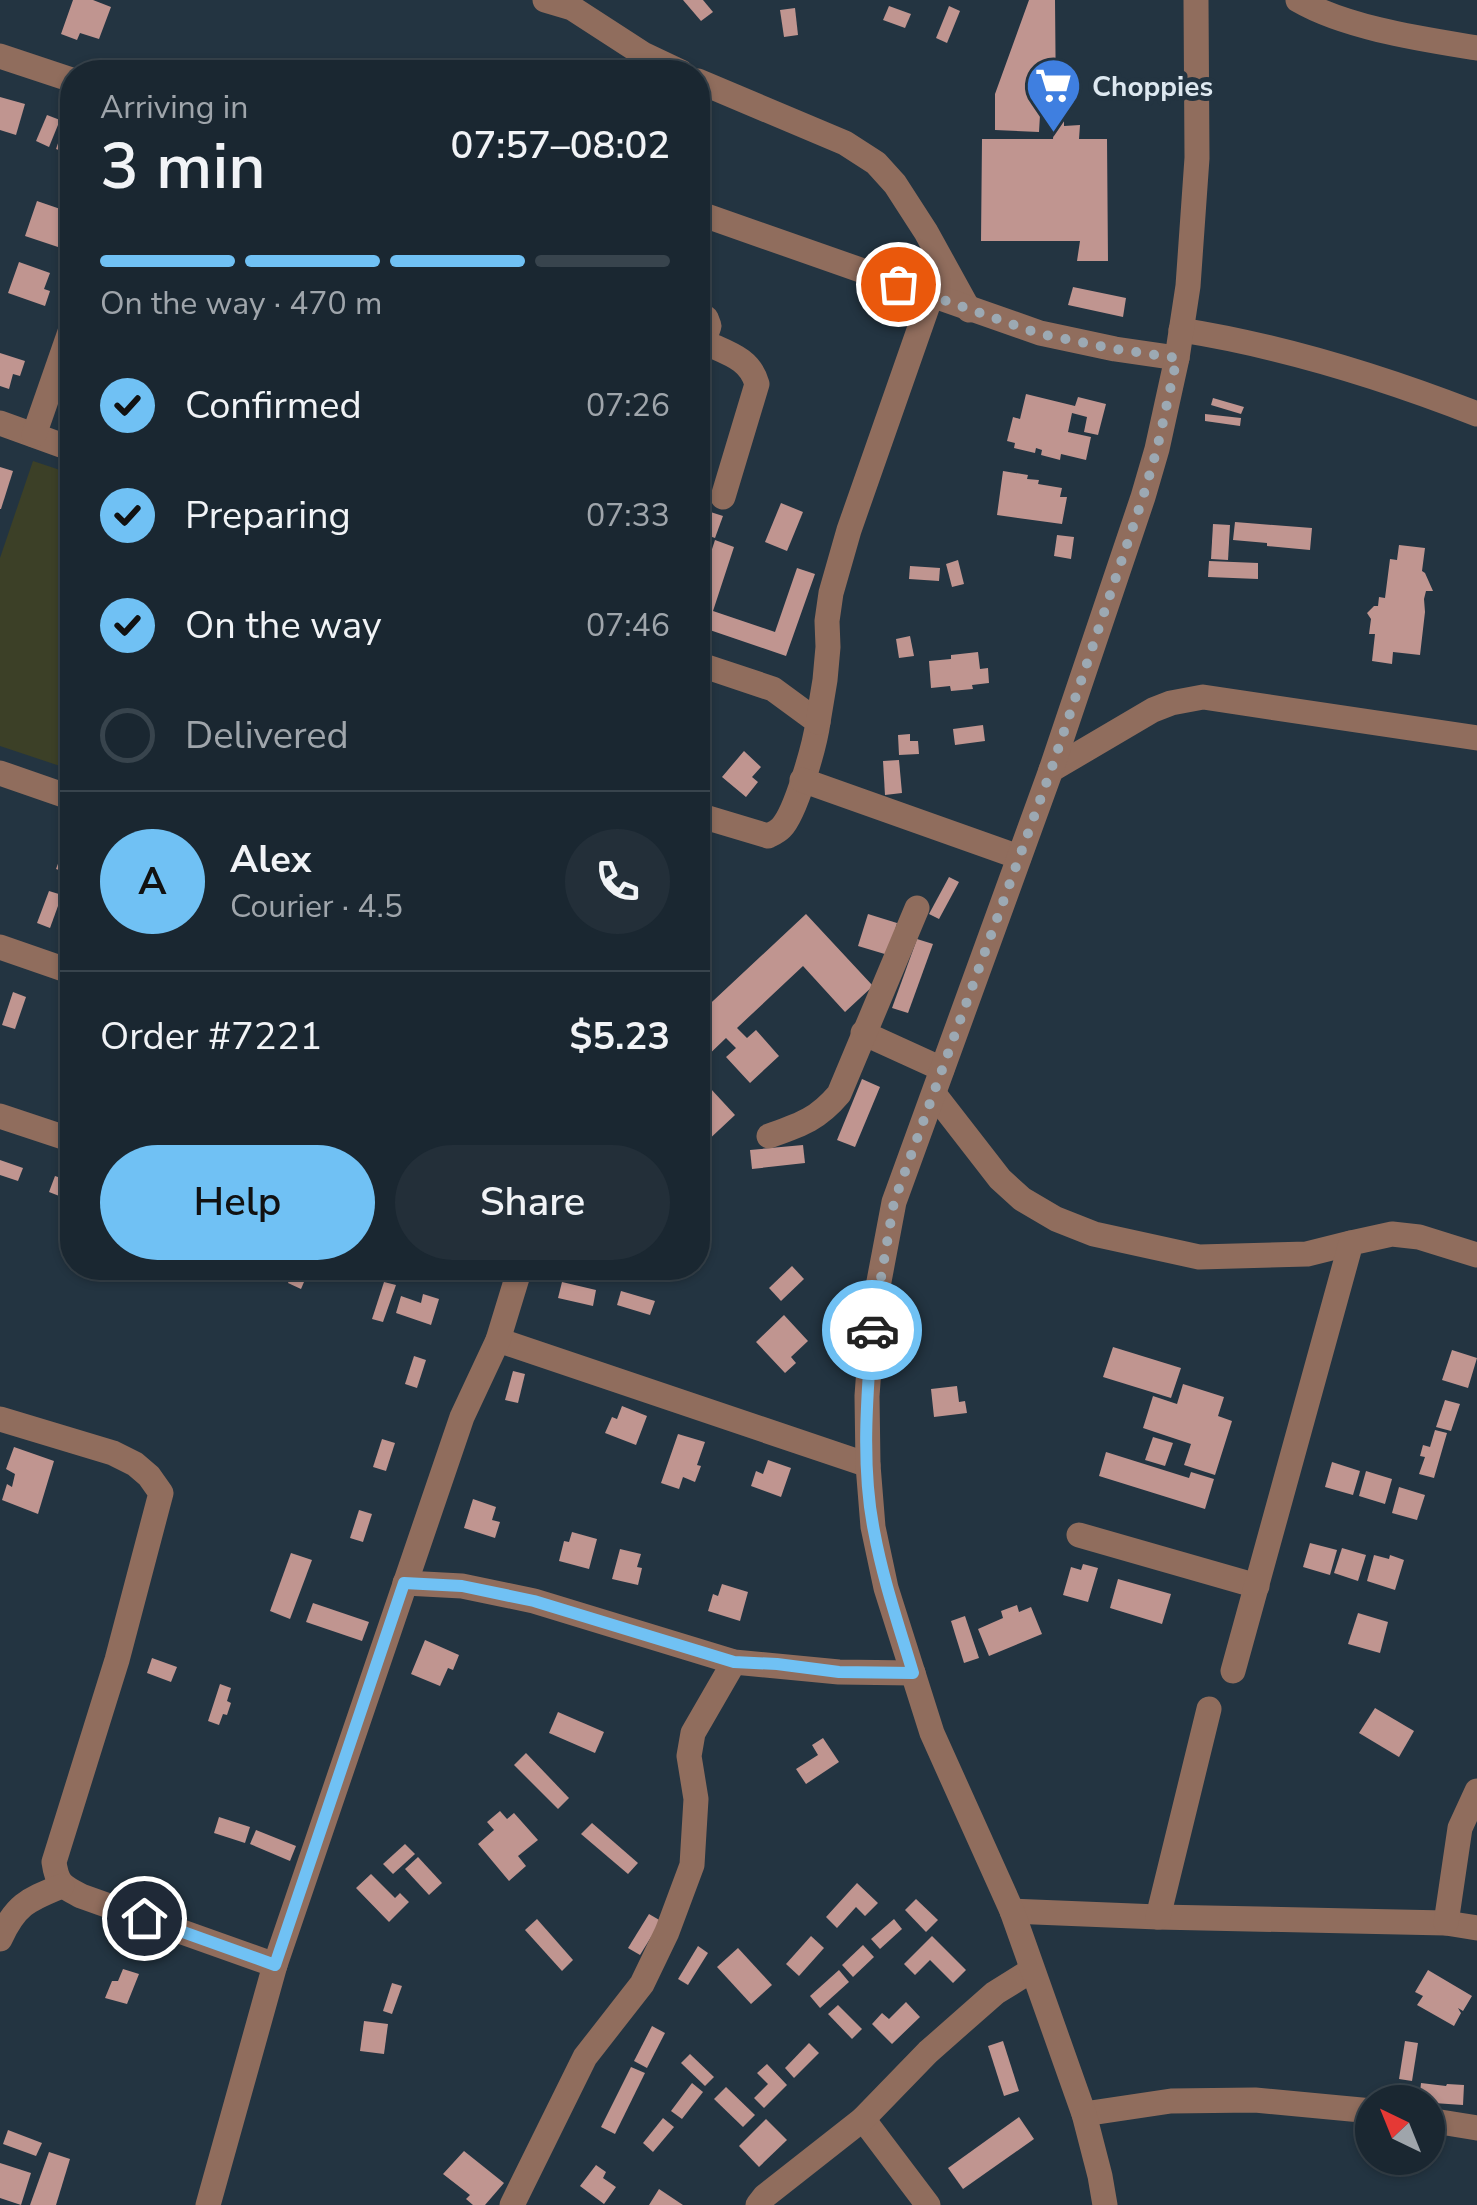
<!DOCTYPE html>
<meta charset="utf-8">
<style>
:root{--surface:#1a2731;--page:#232f39;--text:#f1f3f6;--muted:#9fa5ab;--line:#38444d;--accent:#70c1f4}
body{margin:0;font-family:"Nunito Sans",sans-serif;background:var(--page);color:var(--text);height:100vh;display:flex;flex-direction:column;font-size:38px;white-space:nowrap}
*{box-sizing:border-box;margin:0}
p{font-size:32px;color:var(--muted)}
.icon{flex:none;width:55px;height:55px;fill:none;stroke:currentColor;stroke-width:2;stroke-linecap:round;stroke-linejoin:round}
.map{position:relative;flex:1;overflow:hidden}
.details{position:absolute;left:60px;top:60px;width:650px;height:1220px;display:flex;flex-direction:column;background:var(--surface);border-radius:40px;box-shadow:0 2px 8px #0004,0 0 0 2px var(--line)}
.details>*{flex:none}
.needle{width:65px;rotate:317deg}
.controls{position:absolute;left:1355px;top:2085px;display:grid;gap:20px}
.controls a{display:grid;place-items:center;width:90px;height:90px;border-radius:50%;background:var(--surface);box-shadow:0 2px 8px #0004,0 0 0 2px var(--line);font-size:50px}
.pin{position:absolute;display:grid;place-items:center;width:85px;height:85px;color:#fff;margin:-42px;border:5px solid #fff;border-radius:50%;box-shadow:0 2px 10px #0007}
.courier{position:absolute;display:grid;place-items:center;width:100px;height:100px;margin:-50px;border:8px solid #70c1f4;border-radius:50%;background:#fff;color:#222;box-shadow:0 2px 12px #0007}
.head em{font-style:normal;font-weight:600}
.head div{display:flex;flex-direction:column-reverse}
.head{display:flex;align-items:center;justify-content:space-between;height:170px;padding:0 40px}
h1{font-size:65px;font-weight:600;line-height:75px}
.bar{display:grid;grid-template-columns:repeat(4,1fr);gap:15px 10px;align-content:center;height:120px;padding:0 40px}
.bar i{height:12px;border-radius:8px;background:var(--line)}
.bar .current{background:var(--accent)}
.bar p{grid-column:span 4}
.line{display:flex;align-items:center;gap:25px;padding:0 40px;border-top:2px solid var(--line)}
.line div{flex:1}
.round{display:grid;place-items:center;flex:none;width:105px;height:105px;border-radius:52px;background:var(--page)}
ol{padding:0 40px;list-style:none}
li{display:flex;align-items:center;gap:30px;height:110px}
li p{margin-inline-start:auto}
li .icon{padding:10px;border-radius:50%;background:var(--accent);color:#111;stroke-width:4}
li:last-child{color:var(--muted)}
li i{width:55px;height:55px;border:5px solid var(--line);border-radius:50%}
.cta{display:flex;gap:20px;margin-top:auto;padding:20px 40px}
.cta a{flex:1;height:115px;border-radius:60px;background:var(--accent);color:#111;font-size:40px;font-weight:600;line-height:115px;text-align:center}
.cta a+a{background:var(--page);color:var(--text)}
.map>svg:first-child{display:block}
</style>
<div class="map">
<svg width="1477" height="2205" viewBox="0 0 1477 2205">
<rect width="100%" height="100%" fill="#233441"/>
<polygon fill="#3c4027" points="33,461 72,474 72,728 60,766 0,746 0,558"/>
<g fill="#c09590">
<polygon points="73,0 93,0 111,7 99,39 80,33 77,40 61,34"/>
<polygon points="683,0 703,0 713,12 701,21"/>
<polygon points="1029,0 1055,0 1056,108 1064,109 1064,126 1080,125 1079,139 1107,139 1108,261 1077,261 1080,241 981,241 982,139 1053,139 1055,115 1040,115 1039,132 995,130 995,94"/>
<polygon points="889,6 911,14 905,28 883,20"/>
<polygon points="949,6 960,11 947,43 936,38"/>
<polygon points="795,8 798,35 784,37 780,10"/>
<polygon points="0,97 25,104 16,135 0,130"/>
<polygon points="47,115 60,120 49,147 36,141"/>
<polygon points="67,117 72,119 72,155 56,149"/>
<polygon points="37,201 72,213 72,232 63,231 58,247 25,236"/>
<polygon points="19,262 50,273 44,289 50,291 45,306 8,293"/>
<polygon points="1073,287 1126,298 1123,317 1068,305"/>
<polygon points="0,353 25,361 20,376 13,374 9,389 0,386"/>
<polygon points="1026,394 1075,406 1078,397 1106,404 1098,435 1084,432 1087,417 1072,413 1068,432 1091,437 1086,460 1061,454 1060,460 1041,455 1042,450 1036,448 1035,453 1014,448 1015,443 1007,441 1013,417 1020,419"/>
<polygon points="1213,398 1244,407 1241,414 1211,405"/>
<polygon points="1205,414 1241,418 1240,426 1205,421"/>
<polygon points="0,467 13,471 1,509 0,509"/>
<polygon points="1003,471 1028,475 1027,479 1039,480 1038,484 1062,488 1060,497 1067,497 1062,524 997,515"/>
<polygon points="781,503 803,512 787,551 765,542"/>
<polygon points="698,508 723,516 715,538 698,532"/>
<polygon points="1235,522 1312,528 1310,550 1267,546 1267,543 1233,540"/>
<polygon points="1213,524 1230,525 1228,560 1211,559"/>
<polygon points="1057,535 1074,537 1071,559 1054,556"/>
<polygon points="715,540 734,547 713,611 775,632 797,568 815,574 786,656 698,626 698,592"/>
<polygon points="1399,545 1425,548 1422,571 1425,573 1433,591 1426,591 1424,599 1425,612 1420,655 1393,652 1392,664 1372,661 1375,634 1369,634 1371,619 1367,613 1374,606 1378,606 1379,597 1385,598 1390,559 1397,560"/>
<polygon points="958,560 964,584 952,587 946,564"/>
<polygon points="1209,561 1258,563 1258,579 1208,577"/>
<polygon points="910,566 940,568 939,581 909,579"/>
<polygon points="910,636 914,656 899,658 896,639"/>
<polygon points="978,652 980,669 988,668 989,683 972,685 973,689 951,691 950,686 931,688 929,661 951,659 951,655"/>
<polygon points="983,725 985,741 955,745 953,729"/>
<polygon points="910,734 910,741 918,741 919,754 899,755 898,735"/>
<polygon points="744,751 761,767 752,777 758,782 746,797 722,777"/>
<polygon points="899,760 902,793 885,795 883,761"/>
<polygon points="68,837 72,838 72,867 70,874 56,869"/>
<polygon points="949,877 959,882 939,919 929,914"/>
<polygon points="49,891 62,895 50,928 37,923"/>
<polygon points="806,914 873,986 845,1012 803,966 737,1028 747,1038 756,1030 779,1056 750,1083 726,1057 736,1048 726,1038 698,1065 698,1015"/>
<polygon points="868,914 897,923 888,955 858,946"/>
<polygon points="917,939 933,944 908,1013 892,1008"/>
<polygon points="13,992 26,997 15,1029 2,1025"/>
<polygon points="698,1075 735,1115 704,1144 698,1137"/>
<polygon points="862,1079 880,1087 855,1147 837,1140"/>
<polygon points="803,1145 805,1163 752,1169 750,1150"/>
<polygon points="0,1160 23,1168 18,1181 0,1175"/>
<polygon points="55,1176 72,1182 72,1201 49,1192"/>
<polygon points="792,1266 804,1279 781,1301 769,1288"/>
<polygon points="295,1268 310,1268 301,1289 288,1283"/>
<polygon points="384,1282 396,1285 383,1322 372,1319"/>
<polygon points="562,1282 596,1290 593,1306 558,1298"/>
<polygon points="621,1291 655,1301 650,1315 617,1305"/>
<polygon points="423,1294 439,1299 431,1325 396,1313 401,1296 421,1303"/>
<polygon points="784,1315 808,1341 791,1357 796,1363 785,1373 756,1342"/>
<polygon points="1113,1347 1181,1368 1171,1398 1103,1377"/>
<polygon points="1452,1350 1477,1358 1468,1388 1442,1380"/>
<polygon points="414,1356 426,1360 417,1388 405,1384"/>
<polygon points="513,1371 525,1374 518,1403 505,1400"/>
<polygon points="1183,1384 1224,1397 1218,1416 1232,1421 1215,1475 1184,1465 1191,1444 1143,1428 1153,1396 1177,1404"/>
<polygon points="957,1386 959,1402 965,1401 967,1413 934,1417 931,1389"/>
<polygon points="1445,1400 1460,1404 1451,1431 1436,1427"/>
<polygon points="622,1406 647,1416 636,1445 605,1433 612,1417 617,1419"/>
<polygon points="1435,1430 1447,1433 1434,1478 1419,1474 1425,1457 1420,1456 1423,1445 1430,1447"/>
<polygon points="678,1434 705,1442 697,1465 701,1466 695,1482 683,1477 679,1489 661,1483"/>
<polygon points="1153,1437 1173,1443 1165,1466 1145,1460"/>
<polygon points="382,1439 395,1443 386,1471 373,1467"/>
<polygon points="14,1447 54,1461 38,1514 2,1500 7,1484 12,1487 15,1474 6,1469"/>
<polygon points="1106,1452 1189,1478 1191,1472 1214,1479 1205,1509 1099,1476"/>
<polygon points="768,1460 791,1468 781,1497 751,1486 756,1471 763,1474"/>
<polygon points="1332,1462 1360,1471 1353,1495 1325,1487"/>
<polygon points="1366,1471 1392,1479 1385,1504 1359,1496"/>
<polygon points="1399,1487 1425,1495 1417,1520 1392,1513"/>
<polygon points="473,1499 496,1507 492,1520 500,1522 495,1538 464,1528"/>
<polygon points="359,1510 372,1514 363,1542 350,1538"/>
<polygon points="572,1532 597,1539 589,1569 559,1561 564,1541 569,1542"/>
<polygon points="1310,1543 1337,1550 1330,1575 1303,1567"/>
<polygon points="1342,1548 1366,1555 1358,1581 1334,1573"/>
<polygon points="620,1549 641,1554 637,1567 642,1568 638,1585 612,1579"/>
<polygon points="291,1553 312,1560 290,1619 270,1611"/>
<polygon points="1374,1555 1389,1559 1390,1555 1404,1560 1395,1590 1367,1581"/>
<polygon points="1083,1564 1098,1568 1088,1602 1063,1595 1071,1567 1081,1570"/>
<polygon points="1118,1579 1171,1594 1162,1624 1110,1608"/>
<polygon points="722,1584 748,1592 740,1621 708,1611 713,1594 718,1596"/>
<polygon points="313,1603 369,1622 362,1641 306,1622"/>
<polygon points="1017,1605 1019,1612 1031,1607 1042,1634 989,1656 978,1629 1003,1618 1001,1611"/>
<polygon points="1358,1613 1388,1622 1380,1653 1348,1644"/>
<polygon points="965,1616 979,1658 964,1663 951,1621"/>
<polygon points="425,1640 459,1655 453,1670 448,1668 440,1686 411,1674"/>
<polygon points="152,1658 177,1667 171,1682 147,1673"/>
<polygon points="220,1684 231,1688 227,1701 231,1703 227,1715 223,1714 219,1725 208,1721"/>
<polygon points="1375,1708 1414,1731 1399,1757 1359,1733"/>
<polygon points="558,1712 604,1732 595,1753 549,1733"/>
<polygon points="823,1738 839,1762 806,1784 796,1769 818,1755 812,1745"/>
<polygon points="526,1753 569,1798 558,1809 514,1765"/>
<polygon points="500,1811 507,1819 514,1813 538,1840 518,1856 526,1866 509,1881 478,1844 494,1830 487,1822"/>
<polygon points="219,1817 250,1827 245,1843 214,1833"/>
<polygon points="592,1823 638,1863 628,1874 581,1834"/>
<polygon points="256,1830 296,1846 290,1861 250,1844"/>
<polygon points="405,1844 415,1854 393,1874 383,1864"/>
<polygon points="418,1857 442,1883 429,1895 405,1869"/>
<polygon points="371,1874 395,1898 400,1893 409,1902 389,1922 356,1888"/>
<polygon points="857,1883 878,1903 865,1916 856,1907 837,1928 826,1917"/>
<polygon points="916,1899 938,1920 926,1932 905,1910"/>
<polygon points="649,1914 661,1921 640,1955 628,1948"/>
<polygon points="537,1919 573,1960 562,1971 525,1930"/>
<polygon points="894,1919 902,1929 880,1949 871,1939"/>
<polygon points="811,1936 824,1948 799,1976 786,1964"/>
<polygon points="932,1936 966,1970 953,1983 930,1960 915,1975 904,1964"/>
<polygon points="863,1945 874,1957 853,1977 842,1965"/>
<polygon points="698,1946 708,1953 688,1985 678,1979"/>
<polygon points="738,1948 772,1985 751,2004 717,1967"/>
<polygon points="123,1969 139,1974 127,2004 105,1998 112,1981 118,1981"/>
<polygon points="839,1970 849,1982 820,2008 810,1996"/>
<polygon points="1428,1970 1472,1996 1463,2011 1458,2008 1461,2013 1454,2026 1417,2005 1423,1996 1415,1992"/>
<polygon points="392,1983 402,1986 392,2014 383,2011"/>
<polygon points="906,2002 920,2017 892,2044 872,2024 882,2013 889,2019"/>
<polygon points="838,2005 862,2029 852,2039 828,2014"/>
<polygon points="364,2021 388,2024 384,2054 360,2051"/>
<polygon points="652,2026 665,2033 647,2068 634,2061"/>
<polygon points="1003,2041 1019,2091 1004,2096 988,2046"/>
<polygon points="1405,2041 1418,2043 1412,2081 1399,2079"/>
<polygon points="809,2043 819,2053 794,2078 785,2068"/>
<polygon points="690,2054 714,2077 705,2086 681,2063"/>
<polygon points="767,2064 787,2085 764,2108 754,2098 768,2084 757,2073"/>
<polygon points="631,2067 645,2073 615,2134 601,2127"/>
<polygon points="692,2083 703,2092 682,2119 671,2111"/>
<polygon points="1421,2083 1446,2086 1447,2084 1464,2085 1463,2105 1419,2102"/>
<polygon points="726,2087 755,2115 743,2127 714,2099"/>
<polygon points="1019,2117 1034,2139 963,2189 948,2168"/>
<polygon points="663,2118 674,2127 653,2152 643,2143"/>
<polygon points="766,2119 787,2140 759,2167 739,2146"/>
<polygon points="8,2130 42,2143 36,2156 3,2144"/>
<polygon points="464,2151 504,2183 485,2205 473,2205 466,2199 470,2195 443,2174"/>
<polygon points="49,2152 70,2159 56,2205 30,2205"/>
<polygon points="0,2163 31,2173 21,2205 0,2198"/>
<polygon points="596,2165 606,2172 603,2178 616,2187 604,2204 580,2186"/>
<polygon points="659,2189 683,2205 649,2205"/>
</g>
<g fill="none" stroke-linecap="round" stroke-linejoin="round">
<g stroke="#906d5d" stroke-width="25">
<polyline points="545,0 572,8 643,54 681,72"/>
<path d="M1298,0C1346,28 1422,39 1477,48"/>
<polyline points="0,56 72,80"/>
<polyline points="698,81 845,143 876,163 895,184 926,232 969,310"/>
<polyline points="698,213 1040,333 1115,349 1177,358"/>
<polyline points="698,313 706,318 709,326 699,355"/>
<path d="M1181,330C1282,346 1382,377 1477,414"/>
<path d="M704,342C727,353 750,358 757,384L723,497"/>
<polyline points="0,423 72,449"/>
<polyline points="34,435 72,326"/>
<path d="M698,664L773,689L818,722C815,744 796,813 781,828C777,832 774,833 768,836L698,815"/>
<polyline points="818,722 825,680 828,647 827,621 831,593 849,530 931,296"/>
<polyline points="1051,770 1153,710 1171,703 1203,697 1477,738"/>
<polyline points="0,773 72,798"/>
<polyline points="802,780 1019,857"/>
<polyline points="0,947 72,972"/>
<polyline points="863,1033 942,1069"/>
<polyline points="934,1094 1000,1179 1022,1199 1056,1219 1094,1234 1199,1257 1307,1254 1351,1243"/>
<polyline points="0,1116 72,1140"/>
<path d="M769,1136C800,1125 817,1120 839,1094L917,908"/>
<polyline points="498,1340 868,1465"/>
<path d="M0,1419L113,1453L135,1464L149,1476L161,1493L117,1660L54,1862C57,1884 62,1886 81,1896L275,1965"/>
<polyline points="1079,1535 1257,1586"/>
<polyline points="405,1583 462,1586 534,1601 734,1662 839,1672 913,1673"/>
<polyline points="1233,1671 1351,1243 1392,1234 1419,1237 1477,1255"/>
<polyline points="1012,1911 1158,1917 1446,1923 1477,1928"/>
<polyline points="1158,1917 1209,1709"/>
<polyline points="1446,1923 1460,1828 1477,1791"/>
<path d="M0,1939C16,1904 28,1900 62,1886"/>
<polyline points="1084,2114 1171,2101 1255,2100 1372,2111"/>
<polyline points="863,2119 928,2205"/>
<polyline points="1428,2120 1477,2128"/>
<polyline points="208,2205 275,1965 462,1417 498,1340 520,1268"/>
<polyline points="512,2205 585,2057 642,1984 667,1932 692,1865 696,1799 689,1756 693,1733 734,1662"/>
<polyline points="758,2205 765,2196 863,2119 928,2052 995,1993 1032,1970"/>
<polyline points="1105,2205 1100,2176 1084,2114 1012,1911 932,1733 886,1588 873,1527 868,1465 867,1396 873,1313 894,1202 1051,770 1143,497 1157,449 1177,358 1188,286 1197,158 1196,0"/>
</g>
</g>
<g fill="none" stroke-linecap="round" stroke-linejoin="round">
<polyline stroke="#9ca9b3" stroke-width="10" stroke-dasharray="0 18" points="872,1330 894,1202 1051,770 1143,497 1157,449 1177,358 1115,349 1040,334 898,284"/>
<path stroke="#70c1f4" stroke-width="12" d="M144,1918L275,1965L404,1583L462,1586L534,1601L734,1662L777,1664L839,1672L913,1673C899,1626 883,1580 874,1531C861,1467 867,1395 872,1330"/>
</g>
<defs>
<symbol id="supermarket-pin" viewBox="-11 -11 22 30"><path d="M0 17L-7.5 6A9.5 9.5 0 1 1 7.5 6Z" fill="#3f7fe0" stroke="#233441"/><path d="M-6-5.5h2.5l.6 2H6L4.5 2H-2.5L-4.4-4H-6ZM-1.5 3.2a1.3 1.3 0 1 0 .1 0ZM3 3.2a1.3 1.3 0 1 0 .1 0Z" fill="#fff"/></symbol>
</defs>
<g fill-rule="evenodd">
<use href="#supermarket-pin" x="1022" y="54" width="63" height="86"/>
</g>
<g text-anchor="middle" stroke-width="10" stroke-linejoin="round" paint-order="stroke">
<g font-size="28" font-weight="bold" fill="#dde8f0" stroke="#233441" text-anchor="start">
<text x="1092" y="96">Choppies</text>
</g>
</g>
</svg>
<div class="controls">
<a><svg class="needle" viewBox="-14 -14 28 28"><path d="M0-13l5 13h-10z" fill="#e53935"/><path d="M0 13l5-13h-10z" fill="#9fa5ab"/></svg></a>
</div>
<div class="pin" style="left:898px;top:284px;background:#ea580c"><svg class="icon" aria-label="bag" viewBox="0 0 24 24"><path d="M5 8h14l-1 12H6zM9 8a3 3 0 0 1 6 0"/></svg></div>
<div class="pin" style="left:144px;top:1918px;background:#1f2937"><svg class="icon" aria-label="home" viewBox="0 0 24 24"><path d="M3 11l9-7 9 7M6 9v11h12V9"/></svg></div>
<div class="courier" style="left:872px;top:1330px"><svg class="icon" aria-label="car" viewBox="0 0 24 24"><path d="M5 17H2v-5l4-1 3-4h7l3 4 3 1v5h-3M9 17h6M6 11h13"/><circle cx="7" cy="17" r="2"/><circle cx="17" cy="17" r="2"/></svg></div>
<section class="details">
<div class="head"><div><h1>3 min</h1><p>Arriving in</p></div><em>07:57–08:02</em></div>
<div class="bar"><i class="current"></i><i class="current"></i><i class="current"></i><i></i><p>On the way · 470 m</p></div>
<ol>
<li><svg class="icon" aria-label="check" viewBox="0 0 24 24"><path d="M5 12l5 5 9-10"/></svg>Confirmed<p>07:26</p></li>
<li><svg class="icon" aria-label="check" viewBox="0 0 24 24"><path d="M5 12l5 5 9-10"/></svg>Preparing<p>07:33</p></li>
<li><svg class="icon" aria-label="check" viewBox="0 0 24 24"><path d="M5 12l5 5 9-10"/></svg>On the way<p>07:46</p></li>
<li><i></i>Delivered</li>
</ol>
<div class="line" style="height:180px"><b class="round" style="background:var(--accent);color:#111">A</b><div><b>Alex</b><p>Courier · 4.5</p></div><a class="round"><svg class="icon" aria-label="phone" viewBox="0 0 24 24"><path d="M5 4h4l2 5-3 2q2 4 5 5l2-3 5 2v4C11 20 4 13 5 4z"/></svg></a></div>
<div class="line" style="height:130px"><div>Order #7221</div><b>$5.23</b></div>
<div class="cta"><a>Help</a><a>Share</a></div>
</section>
</div>
